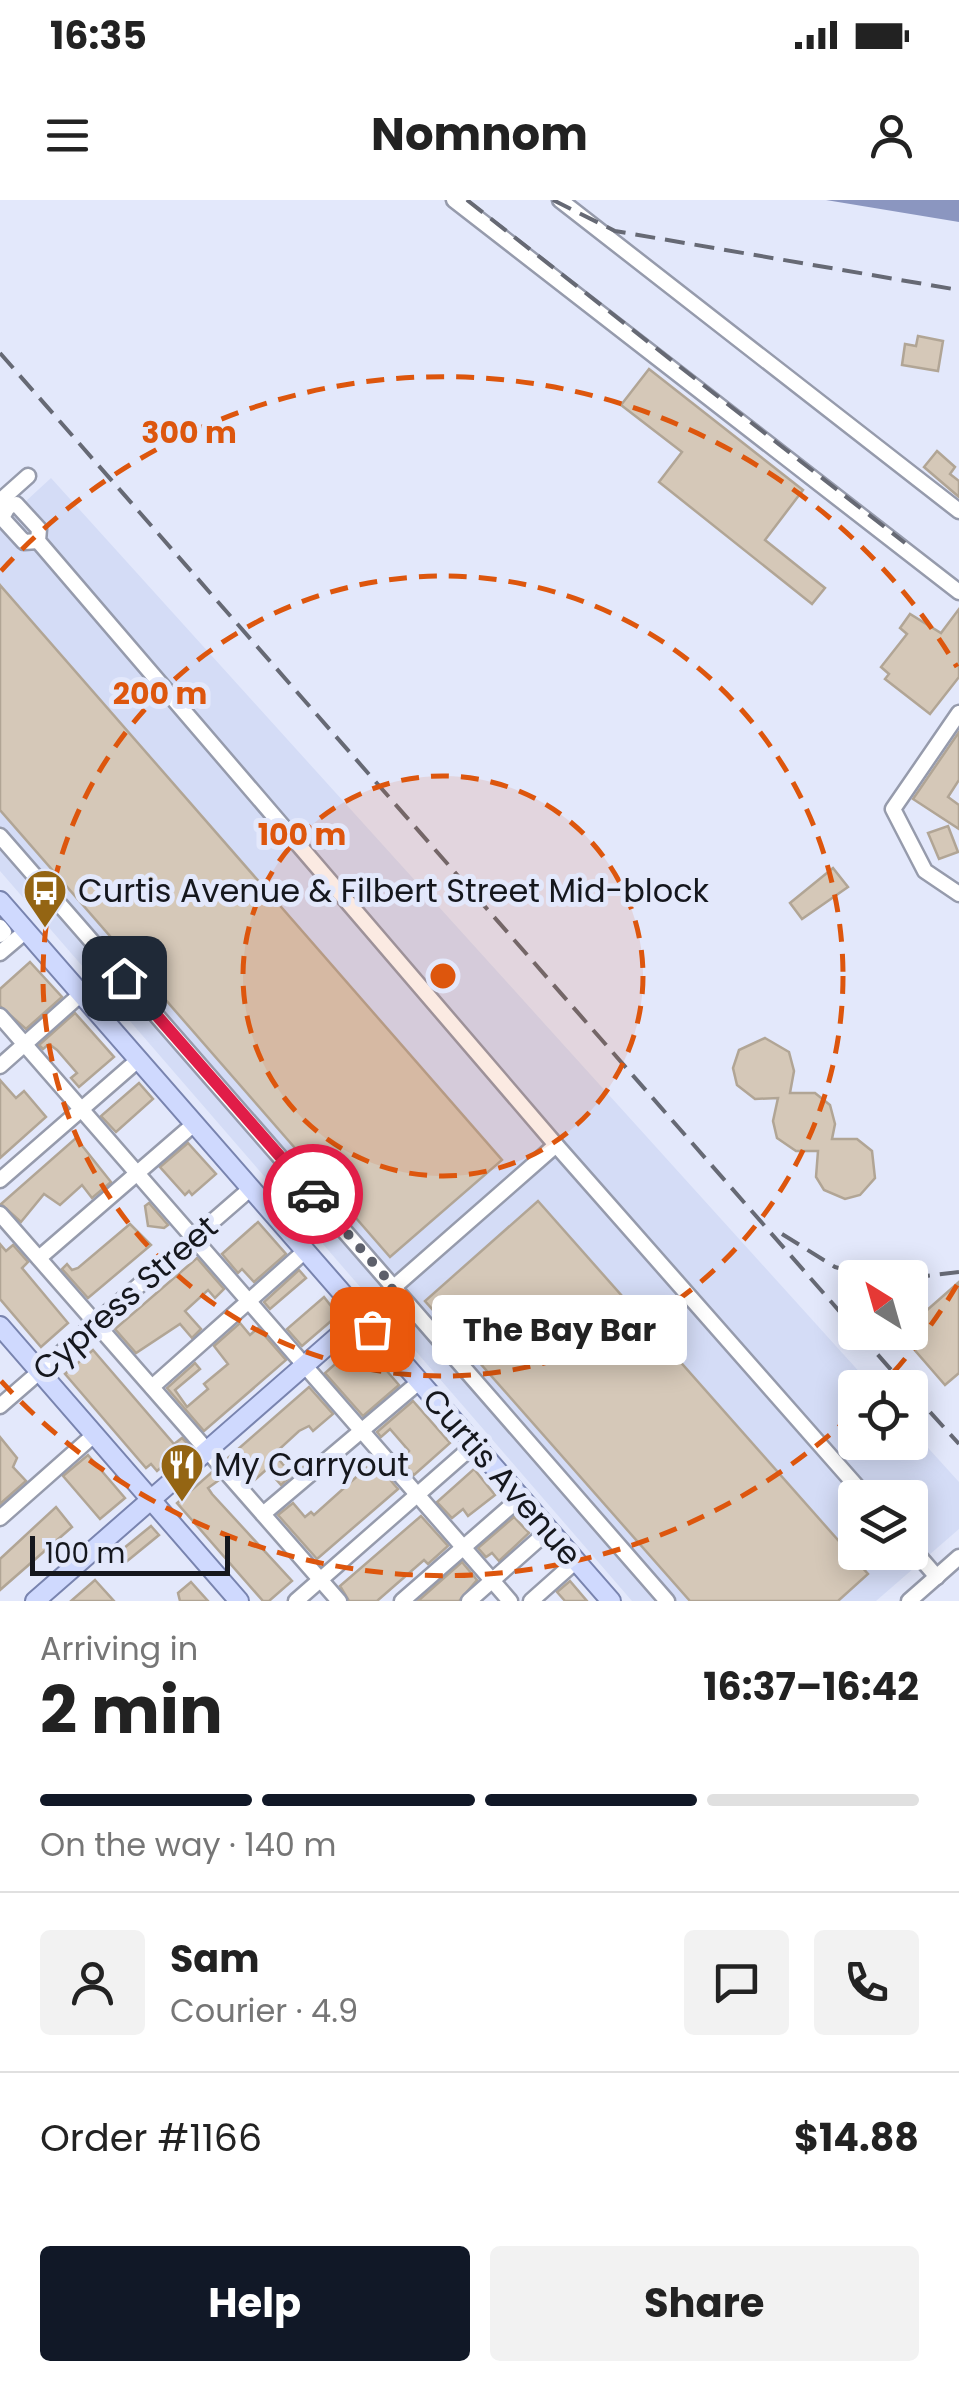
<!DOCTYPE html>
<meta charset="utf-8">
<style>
:root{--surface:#fff;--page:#f2f2f2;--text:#222;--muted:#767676;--line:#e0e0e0;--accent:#111827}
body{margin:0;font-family:Poppins,sans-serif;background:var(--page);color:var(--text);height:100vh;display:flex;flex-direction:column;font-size:38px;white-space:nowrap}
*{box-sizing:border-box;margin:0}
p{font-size:32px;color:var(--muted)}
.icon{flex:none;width:55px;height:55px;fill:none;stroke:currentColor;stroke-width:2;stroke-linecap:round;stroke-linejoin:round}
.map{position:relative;height:1401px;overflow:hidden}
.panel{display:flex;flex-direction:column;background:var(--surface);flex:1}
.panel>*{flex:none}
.needle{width:65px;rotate:323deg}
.buttons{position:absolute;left:838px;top:1060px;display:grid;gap:20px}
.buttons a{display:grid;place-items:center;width:90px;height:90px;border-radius:10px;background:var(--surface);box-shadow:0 5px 25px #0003;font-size:50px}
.scale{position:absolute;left:30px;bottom:25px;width:200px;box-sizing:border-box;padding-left:10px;border:5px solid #15171d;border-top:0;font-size:28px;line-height:35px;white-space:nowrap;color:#15171d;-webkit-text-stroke:8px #e3e8fb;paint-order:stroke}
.pin{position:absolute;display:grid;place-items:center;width:85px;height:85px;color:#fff;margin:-42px;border-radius:20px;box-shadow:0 5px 15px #0006}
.courier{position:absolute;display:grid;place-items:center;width:100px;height:100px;margin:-50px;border:8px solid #e11d48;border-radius:50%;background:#fff;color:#222;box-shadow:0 2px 12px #0007}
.bubble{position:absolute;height:70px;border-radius:10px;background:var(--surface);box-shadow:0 5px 25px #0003;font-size:32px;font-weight:700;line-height:70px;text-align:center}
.summary em{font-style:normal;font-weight:700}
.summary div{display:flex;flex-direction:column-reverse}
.summary{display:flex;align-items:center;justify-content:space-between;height:170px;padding:0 40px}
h1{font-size:65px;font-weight:700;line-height:75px}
.bar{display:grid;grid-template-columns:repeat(4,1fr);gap:15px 10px;align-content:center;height:120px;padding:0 40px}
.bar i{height:12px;border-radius:8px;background:var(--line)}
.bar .active{background:var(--accent)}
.bar p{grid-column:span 4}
.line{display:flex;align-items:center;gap:25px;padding:0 40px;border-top:2px solid var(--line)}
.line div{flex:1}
.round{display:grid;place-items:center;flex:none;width:105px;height:105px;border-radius:10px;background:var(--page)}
.action{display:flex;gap:20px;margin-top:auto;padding:20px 40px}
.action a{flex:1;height:115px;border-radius:10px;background:var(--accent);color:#fff;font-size:40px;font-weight:700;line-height:115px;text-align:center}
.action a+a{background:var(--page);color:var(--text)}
.status{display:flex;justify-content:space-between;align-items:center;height:70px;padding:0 50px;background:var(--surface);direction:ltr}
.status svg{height:28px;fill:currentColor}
header{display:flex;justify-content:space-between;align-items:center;height:130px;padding:0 40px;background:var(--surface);font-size:45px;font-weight:700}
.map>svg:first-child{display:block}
</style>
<div class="status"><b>16:35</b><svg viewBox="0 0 49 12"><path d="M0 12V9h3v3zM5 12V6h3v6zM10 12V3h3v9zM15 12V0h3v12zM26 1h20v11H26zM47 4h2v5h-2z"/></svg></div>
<header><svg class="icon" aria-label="menu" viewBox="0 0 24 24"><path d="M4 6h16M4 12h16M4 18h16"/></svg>Nomnom<svg class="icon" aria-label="person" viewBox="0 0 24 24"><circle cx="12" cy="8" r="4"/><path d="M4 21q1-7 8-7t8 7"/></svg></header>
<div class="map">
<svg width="959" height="1401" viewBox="0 0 959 1401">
<rect width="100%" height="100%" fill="#e3e8fb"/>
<path fill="#d4dcf6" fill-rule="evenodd" d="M51,278L873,1187L855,1188V1242H910V1228L959,1282V1329L876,1401H632L0,671V325ZM855,1298H910V1352H855Z"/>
<polygon fill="#8b96c0" points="826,0 959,0 959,22"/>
<g fill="#d5c8b8" stroke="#b1a595" stroke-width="2.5">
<polygon points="918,136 943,141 938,171 902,165 905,144 916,146"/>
<polygon points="649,169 803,290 765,340 825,388 812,404 659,282 682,252 621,205"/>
<polygon points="937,251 955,267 950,274 959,281 959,297 924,267"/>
<polygon points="0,385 502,960 390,1057 0,610"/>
<polygon points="959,409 959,477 930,514 885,479 889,474 881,467 907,434 900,428 910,414 941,433"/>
<polygon points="959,532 959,580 948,597 959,605 959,629 913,599"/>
<polygon points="948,626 958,652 939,659 928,633"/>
<polygon points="833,668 848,687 802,719 790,703"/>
<polygon points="30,762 62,797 26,829 0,806 0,789"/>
<polygon points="75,813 114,857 79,887 71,878 77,873 57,850 49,844 43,849 39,845"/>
<polygon points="765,838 789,852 794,871 790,893 815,893 830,905 835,924 832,939 857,939 872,951 875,978 860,995 845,999 824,990 816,977 818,951 796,951 777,938 773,921 778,898 755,899 737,885 733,868 739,850"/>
<polygon points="0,880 16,898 24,891 46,917 0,958"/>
<polygon points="139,883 153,899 116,932 101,916"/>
<polygon points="76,938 111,982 92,998 82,985 60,1005 44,994 21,1022 1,1004"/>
<polygon points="188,943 216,974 192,995 189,991 185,995 160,967"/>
<polygon points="538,1001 868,1374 838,1401 690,1401 425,1101"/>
<polygon points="149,1003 168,1025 164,1028 148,1026 145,1006"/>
<polygon points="258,1022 286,1054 254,1082 242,1069 238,1073 222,1054"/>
<polygon points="130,1024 151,1045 88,1098 62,1069 67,1064 72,1070 78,1068"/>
<polygon points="0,1044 6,1051 13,1045 28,1062 22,1068 68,1123 41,1147 0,1099"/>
<polygon points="197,1058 224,1089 215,1098 208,1090 185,1111 201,1129 192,1138 180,1124 136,1153 115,1129"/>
<polygon points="299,1070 306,1078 270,1109 264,1102"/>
<polygon points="959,1082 959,1173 945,1185 899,1132 910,1132 910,1125"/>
<polygon points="324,1097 338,1115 302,1146 287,1129"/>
<polygon points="240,1123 250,1135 258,1128 286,1160 204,1231 167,1188 195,1163 200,1169 175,1190 187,1207 208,1189 204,1184 228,1164 214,1146"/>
<polygon points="361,1141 399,1185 363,1216 325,1173"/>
<polygon points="93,1150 174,1244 182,1238 188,1244 157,1271 151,1264 146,1268 65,1174"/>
<polygon points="309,1187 333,1214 313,1231 309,1226 299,1231 274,1254 288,1270 301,1259 305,1264 281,1285 267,1269 250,1284 228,1258"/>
<polygon points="413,1201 450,1243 414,1275 400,1259 409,1251 390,1229 381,1237 377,1232"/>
<polygon points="0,1237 17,1258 13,1267 26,1281 0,1304"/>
<polygon points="88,1255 125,1298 100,1319 63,1276"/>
<polygon points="374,1261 398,1289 317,1359 278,1315 293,1303 305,1317 311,1312 314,1315"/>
<polygon points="474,1269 495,1295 468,1316 463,1309 452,1318 437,1302"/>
<polygon points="212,1272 219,1280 208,1288 212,1294 292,1381 269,1401 263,1401 177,1303"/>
<polygon points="56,1307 72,1327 0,1390 0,1359"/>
<polygon points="421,1316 448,1346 428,1364 424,1360 377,1401 349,1401 340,1386"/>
<polygon points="514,1317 529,1333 499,1361 492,1353 486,1357 478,1348"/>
<polygon points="151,1326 159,1335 126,1362 118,1353"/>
<polygon points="462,1362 477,1380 459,1401 418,1401"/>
<polygon points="95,1380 114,1401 71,1401"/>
<polygon points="570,1381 587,1401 565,1401 557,1392"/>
<polygon points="191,1382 208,1401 180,1401 178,1393"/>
</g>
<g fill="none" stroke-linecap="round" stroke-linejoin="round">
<defs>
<g id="minor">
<polyline points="454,0 959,392"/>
<polyline points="560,0 959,311"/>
<polyline points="1,300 8,307 16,304 39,329 38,341 556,945 867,1298"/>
<polyline points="0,301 28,276"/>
<polyline points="8,307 2,318 24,342 38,341"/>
<polyline points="959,513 893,609 925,671 959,694"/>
<polyline points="0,636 667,1401"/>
<polyline points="0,727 4,732 0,735"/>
<polyline points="0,753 26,731"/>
<polyline points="0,816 510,1401"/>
<polyline points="0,866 81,794"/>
<polyline points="0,980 138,860"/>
<polyline points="0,1014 339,1401"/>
<polyline points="39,1058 194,924"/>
<polyline points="361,1116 556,945"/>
<polyline points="152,1187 305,1051"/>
<polyline points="0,1206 250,989"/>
<polyline points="263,1314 419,1182"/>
<polyline points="0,1318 95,1234"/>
<polyline points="910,1346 937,1377"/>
<polyline points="296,1401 474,1245"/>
<polyline points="402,1401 520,1298"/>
<polyline points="469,1401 549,1330"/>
<polyline points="531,1401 576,1361"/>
<polyline points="909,1401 959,1357"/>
</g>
<g id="major">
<polyline points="0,701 611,1401"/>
<polyline points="0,1126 239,1401"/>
<polyline points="35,1401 361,1116"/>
</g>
</defs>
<use href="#minor" stroke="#969bac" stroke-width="19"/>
<use href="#major" stroke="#7984af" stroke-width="22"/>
<use href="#minor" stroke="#fff" stroke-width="14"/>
<use href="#major" stroke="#cfd9fe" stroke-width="18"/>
<g stroke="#666974" stroke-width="4" stroke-dasharray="20 10" stroke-linecap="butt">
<polyline points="467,0 905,343"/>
<polyline points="553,0 615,31 953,89"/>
<polyline points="0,153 855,1129"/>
<polyline points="782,1034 835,1067 875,1078"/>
<polyline points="910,1078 959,1072"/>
<polyline points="858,1132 907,1188"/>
<polyline points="910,1190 959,1244"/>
</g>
</g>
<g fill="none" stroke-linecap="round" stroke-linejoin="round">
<polyline stroke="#5d606b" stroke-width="10" stroke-dasharray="0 18" points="313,994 394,1087 361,1116 372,1129"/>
<polyline stroke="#e11d48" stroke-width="12" points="124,778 313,994"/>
</g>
<circle cx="443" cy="776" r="200" fill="#dd560d" fill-opacity=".12"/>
<g fill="none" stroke="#dd560d" stroke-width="5" stroke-dasharray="18 12">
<circle cx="443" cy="776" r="200"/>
<circle cx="443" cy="776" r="400"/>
<path d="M957 1085A600 600 0 0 1 882 1185M852 1215A600 600 0 0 1 1 1181M1 371A600 600 0 0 1 957 467"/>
</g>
<defs>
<symbol id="bus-pin" viewBox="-11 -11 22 30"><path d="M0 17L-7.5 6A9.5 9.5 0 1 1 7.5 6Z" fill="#946513" stroke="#e3e8fb"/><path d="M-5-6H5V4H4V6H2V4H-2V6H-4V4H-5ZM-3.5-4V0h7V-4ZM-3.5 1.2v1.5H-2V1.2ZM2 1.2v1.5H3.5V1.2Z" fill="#fff"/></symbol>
<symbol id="restaurant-pin" viewBox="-11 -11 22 30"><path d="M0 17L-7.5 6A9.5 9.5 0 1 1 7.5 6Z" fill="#946513" stroke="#e3e8fb"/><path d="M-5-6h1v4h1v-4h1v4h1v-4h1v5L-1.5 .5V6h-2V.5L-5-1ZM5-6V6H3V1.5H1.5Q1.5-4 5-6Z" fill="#fff"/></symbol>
</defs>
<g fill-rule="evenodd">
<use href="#bus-pin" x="20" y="666" width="50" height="68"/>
<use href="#restaurant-pin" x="157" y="1240" width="50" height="68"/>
</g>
<g text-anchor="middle" stroke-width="10" stroke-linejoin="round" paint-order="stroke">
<g font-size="32" fill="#15171d" stroke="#e3e8fb" text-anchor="start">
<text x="78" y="702">Curtis Avenue &amp; Filbert Street Mid-block</text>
<text x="214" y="1276">My Carryout</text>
</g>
<g font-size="32" fill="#15171d" stroke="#e3e8fb">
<text transform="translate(125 1098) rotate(-41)" y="11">Cypress Street</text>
<text transform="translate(502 1277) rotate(49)" y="11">Curtis Avenue</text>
</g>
</g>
<circle cx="443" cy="776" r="15" fill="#dd560d" stroke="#e3e8fb" stroke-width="5"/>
<g font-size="30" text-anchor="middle" font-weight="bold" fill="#dd560d" stroke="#e3e8fb" stroke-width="10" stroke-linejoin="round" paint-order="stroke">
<text x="189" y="243">300 m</text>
<text x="160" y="504">200 m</text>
<text x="302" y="645">100 m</text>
</g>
</svg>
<div class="buttons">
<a><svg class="needle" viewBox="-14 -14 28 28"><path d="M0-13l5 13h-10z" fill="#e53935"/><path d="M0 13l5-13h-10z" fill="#767676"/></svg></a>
<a><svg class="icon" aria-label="locate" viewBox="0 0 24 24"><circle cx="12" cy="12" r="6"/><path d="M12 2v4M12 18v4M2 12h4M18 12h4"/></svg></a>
<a><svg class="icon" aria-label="layers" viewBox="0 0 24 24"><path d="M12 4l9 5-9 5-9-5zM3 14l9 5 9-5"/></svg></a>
</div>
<div class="scale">100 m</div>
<div class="pin" style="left:372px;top:1129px;background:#ea580c"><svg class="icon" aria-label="bag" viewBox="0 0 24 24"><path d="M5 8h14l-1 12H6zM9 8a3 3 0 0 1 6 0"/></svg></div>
<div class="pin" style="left:124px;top:778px;background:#1f2937"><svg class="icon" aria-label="home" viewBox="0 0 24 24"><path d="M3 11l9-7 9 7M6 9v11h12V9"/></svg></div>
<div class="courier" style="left:313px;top:994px"><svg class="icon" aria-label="car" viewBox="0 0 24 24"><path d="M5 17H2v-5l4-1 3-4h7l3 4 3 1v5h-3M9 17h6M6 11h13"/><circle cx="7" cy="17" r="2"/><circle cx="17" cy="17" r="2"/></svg></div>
<div class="bubble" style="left:432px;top:1095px;width:255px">The Bay Bar</div>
</div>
<section class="panel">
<div class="summary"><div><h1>2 min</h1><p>Arriving in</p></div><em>16:37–16:42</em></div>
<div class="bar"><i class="active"></i><i class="active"></i><i class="active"></i><i></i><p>On the way · 140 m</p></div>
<div class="line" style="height:180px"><a class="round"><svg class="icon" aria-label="person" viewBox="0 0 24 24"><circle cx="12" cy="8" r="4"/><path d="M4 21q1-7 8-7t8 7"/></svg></a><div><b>Sam</b><p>Courier · 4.9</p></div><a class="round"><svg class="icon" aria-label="chat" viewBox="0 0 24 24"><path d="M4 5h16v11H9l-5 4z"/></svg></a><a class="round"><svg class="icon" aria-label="phone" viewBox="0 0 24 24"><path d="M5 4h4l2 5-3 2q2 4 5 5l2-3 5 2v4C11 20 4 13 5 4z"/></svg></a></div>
<div class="line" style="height:130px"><div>Order #1166</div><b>$14.88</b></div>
<div class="action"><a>Help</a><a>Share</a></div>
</section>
